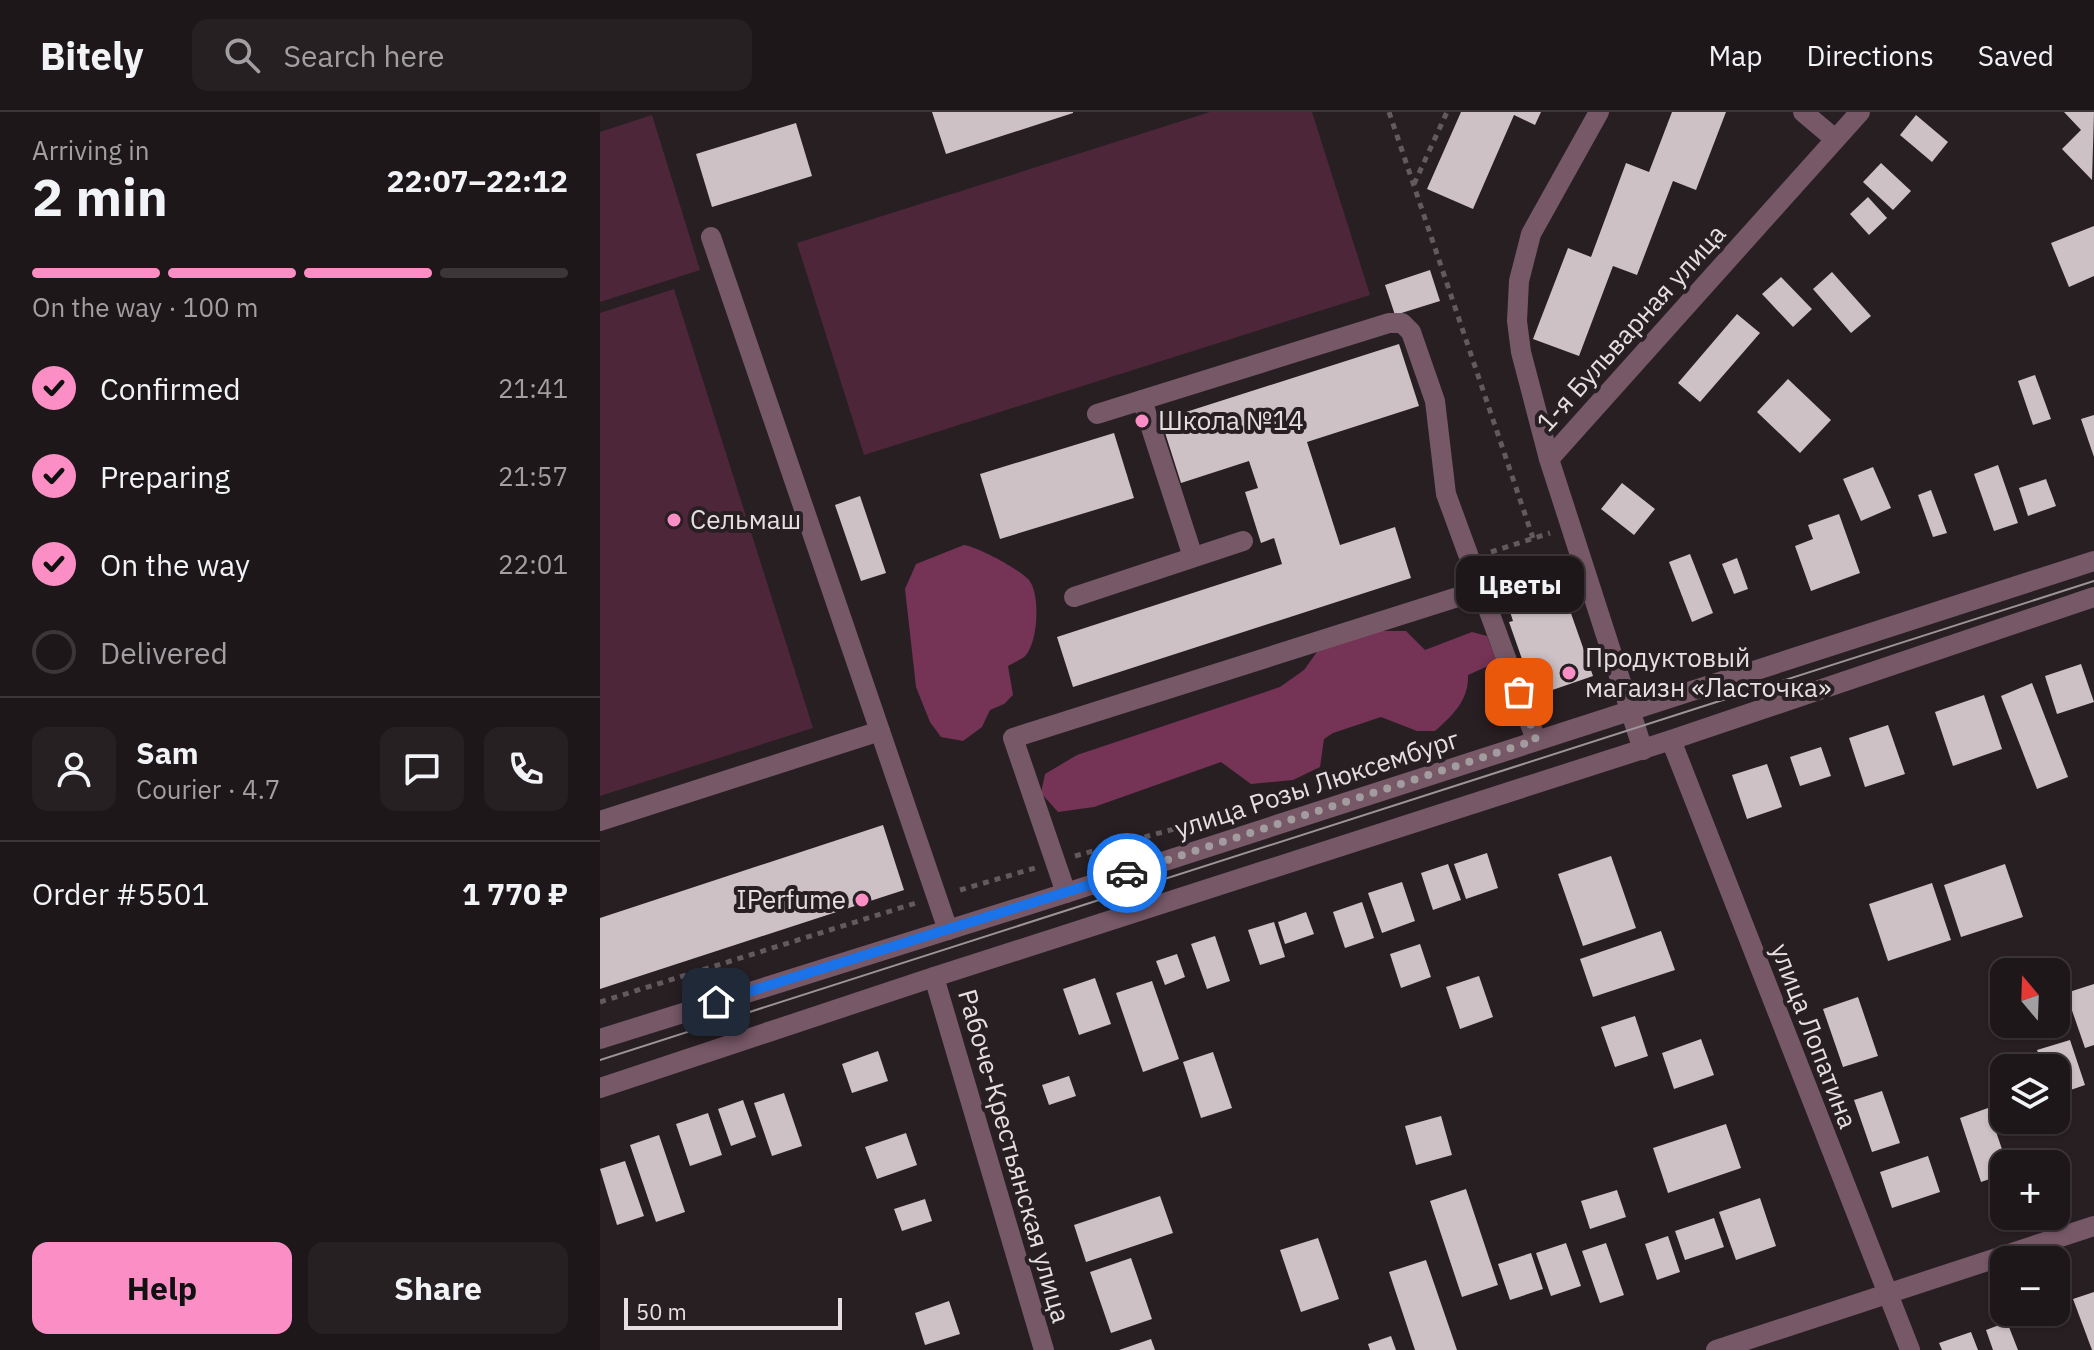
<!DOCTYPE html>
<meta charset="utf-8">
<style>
:root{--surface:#1e171a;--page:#262023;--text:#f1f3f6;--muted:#a19fa2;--line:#3c3639;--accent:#fb8fc5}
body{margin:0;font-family:"IBM Plex Sans",sans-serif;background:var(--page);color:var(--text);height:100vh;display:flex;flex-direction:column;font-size:30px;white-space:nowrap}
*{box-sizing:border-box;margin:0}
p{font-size:26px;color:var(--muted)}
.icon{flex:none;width:44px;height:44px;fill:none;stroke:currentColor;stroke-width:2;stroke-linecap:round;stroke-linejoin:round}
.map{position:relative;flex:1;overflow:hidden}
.sheet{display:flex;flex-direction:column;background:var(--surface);width:600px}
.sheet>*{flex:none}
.needle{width:52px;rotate:341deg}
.controls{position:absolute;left:1390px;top:846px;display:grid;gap:16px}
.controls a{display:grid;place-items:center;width:80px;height:80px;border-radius:16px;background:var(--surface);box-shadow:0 2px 6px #0004,0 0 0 2px var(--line);font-size:40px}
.scale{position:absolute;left:24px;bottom:20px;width:218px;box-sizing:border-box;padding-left:8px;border:4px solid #e5dfe1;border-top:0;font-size:22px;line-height:28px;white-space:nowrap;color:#e5dfe1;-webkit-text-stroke:6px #281f23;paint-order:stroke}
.pin{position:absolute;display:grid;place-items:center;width:68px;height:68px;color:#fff;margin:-34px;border-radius:16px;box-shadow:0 4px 12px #0006}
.courier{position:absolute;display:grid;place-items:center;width:80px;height:80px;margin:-40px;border:6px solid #1a73e8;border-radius:50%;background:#fff;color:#222;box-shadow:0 2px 10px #0007}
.bubble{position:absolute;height:56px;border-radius:16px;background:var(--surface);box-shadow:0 2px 6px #0004,0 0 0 2px var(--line);font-size:26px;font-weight:800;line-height:56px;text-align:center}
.head em{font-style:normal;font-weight:800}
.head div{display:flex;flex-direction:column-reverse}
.head{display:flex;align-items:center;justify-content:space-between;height:136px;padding:0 32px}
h1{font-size:52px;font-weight:800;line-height:60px}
.bar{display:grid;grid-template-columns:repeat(4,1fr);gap:12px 8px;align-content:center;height:96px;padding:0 32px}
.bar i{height:10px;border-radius:6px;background:var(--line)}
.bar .current{background:var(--accent)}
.bar p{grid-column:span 4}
.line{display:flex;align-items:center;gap:20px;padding:0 32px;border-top:2px solid var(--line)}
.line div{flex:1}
.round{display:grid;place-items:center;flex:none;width:84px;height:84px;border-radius:16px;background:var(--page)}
ol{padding:0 32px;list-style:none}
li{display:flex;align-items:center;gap:24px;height:88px}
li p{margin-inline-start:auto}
li .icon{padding:8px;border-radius:50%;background:var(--accent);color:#111;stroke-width:4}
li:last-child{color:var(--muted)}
li i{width:44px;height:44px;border:4px solid var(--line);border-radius:50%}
.cta{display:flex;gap:16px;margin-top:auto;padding:16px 32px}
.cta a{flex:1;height:92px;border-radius:16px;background:var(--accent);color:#111;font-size:32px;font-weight:800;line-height:92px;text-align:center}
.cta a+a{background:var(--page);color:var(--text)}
header{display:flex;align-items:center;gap:48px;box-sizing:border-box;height:112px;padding:0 40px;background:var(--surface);border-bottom:2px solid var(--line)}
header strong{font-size:38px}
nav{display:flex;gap:44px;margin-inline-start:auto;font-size:28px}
.search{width:560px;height:72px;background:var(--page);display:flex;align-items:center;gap:20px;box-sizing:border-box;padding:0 28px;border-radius:16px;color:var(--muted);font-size:30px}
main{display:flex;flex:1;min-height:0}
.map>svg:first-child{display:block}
</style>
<header>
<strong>Bitely</strong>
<div class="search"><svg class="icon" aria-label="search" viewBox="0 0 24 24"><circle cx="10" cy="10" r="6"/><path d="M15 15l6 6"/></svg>Search here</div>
<nav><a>Map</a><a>Directions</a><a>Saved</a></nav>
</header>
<main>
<section class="sheet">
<div class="head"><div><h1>2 min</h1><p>Arriving in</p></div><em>22:07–22:12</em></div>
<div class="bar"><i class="current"></i><i class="current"></i><i class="current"></i><i></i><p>On the way · 100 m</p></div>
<ol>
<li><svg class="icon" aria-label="check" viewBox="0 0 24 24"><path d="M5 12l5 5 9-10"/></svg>Confirmed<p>21:41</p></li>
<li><svg class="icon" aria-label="check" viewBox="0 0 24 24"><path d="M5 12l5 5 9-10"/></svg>Preparing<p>21:57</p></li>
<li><svg class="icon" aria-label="check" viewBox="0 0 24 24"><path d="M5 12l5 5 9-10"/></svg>On the way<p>22:01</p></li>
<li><i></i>Delivered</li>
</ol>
<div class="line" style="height:144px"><a class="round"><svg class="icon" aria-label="person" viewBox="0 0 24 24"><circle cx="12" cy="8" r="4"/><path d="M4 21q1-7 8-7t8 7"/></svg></a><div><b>Sam</b><p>Courier · 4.7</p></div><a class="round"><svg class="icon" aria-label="chat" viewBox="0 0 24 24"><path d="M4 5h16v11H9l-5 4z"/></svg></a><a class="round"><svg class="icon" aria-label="phone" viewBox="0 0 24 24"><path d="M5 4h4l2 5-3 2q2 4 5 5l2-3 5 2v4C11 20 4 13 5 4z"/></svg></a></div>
<div class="line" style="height:104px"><div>Order #5501</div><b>1 770 ₽</b></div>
<div class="cta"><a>Help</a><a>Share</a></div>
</section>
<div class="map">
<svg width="1494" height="1238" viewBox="0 0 1494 1238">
<rect width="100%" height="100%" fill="#281f23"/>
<g fill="#4d263a">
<polygon points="610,0 712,0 770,183 264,343 197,131"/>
<polygon points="52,3 100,158 0,190 0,20"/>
<polygon points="74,177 213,616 0,684 0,201"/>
</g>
<g fill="#753356">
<path d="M364,433C378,435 419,457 429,468C441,483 438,533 424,545C420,548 413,551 408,554L413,583L404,592L390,598L382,615L363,629L341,625L330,610L316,575L305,477L316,452Z"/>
<path d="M761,519H806L825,538L872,520L887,524L897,550L868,563C869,588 853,603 835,619H817L781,605L733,621L724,627L720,655L693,668L651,672L621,650L494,695L458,700L441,681L445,662L477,643L680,575L704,558L722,533Z"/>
</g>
<g fill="#cdc1c6">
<polygon points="332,0 473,0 473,1 346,42"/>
<polygon points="861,0 941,0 935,13 914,3 873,97 827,77"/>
<polygon points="1072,0 1126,0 1096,78 1073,69 1037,163 1013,154 979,244 933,227 968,136 991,145 1026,51 1049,60"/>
<polygon points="1464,0 1494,0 1492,68 1462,37 1481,18"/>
<polygon points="1316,3 1348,30 1332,50 1300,23"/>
<polygon points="196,11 212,64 112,95 96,42"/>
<polygon points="1281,51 1311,79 1293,98 1263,70"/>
<polygon points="1268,85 1287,106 1269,123 1250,102"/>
<polygon points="1494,114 1494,164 1469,175 1451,131"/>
<polygon points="830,158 840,189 795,203 785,173"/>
<polygon points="1232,160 1271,204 1251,221 1213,177"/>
<polygon points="1181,165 1212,197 1193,215 1162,182"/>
<polygon points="1137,202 1160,221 1100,290 1078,271"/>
<polygon points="799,232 819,294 707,330 740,433 795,415 811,466 473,575 457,525 682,452 674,426 661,431 645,380 658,376 649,349 581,371 561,308"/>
<polygon points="1435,263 1451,307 1433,313 1418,269"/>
<polygon points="1188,267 1231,308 1200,341 1157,300"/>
<polygon points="1494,303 1494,345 1481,307"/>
<polygon points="514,321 534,386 400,427 380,362"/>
<polygon points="1398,353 1418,411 1394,419 1374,362"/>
<polygon points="1273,355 1291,396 1261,409 1243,367"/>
<polygon points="1446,367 1456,394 1428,404 1419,376"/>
<polygon points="1022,371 1055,397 1034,423 1001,397"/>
<polygon points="1331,378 1347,421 1333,425 1318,383"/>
<polygon points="260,384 286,461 261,469 235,393"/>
<polygon points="1239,402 1260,461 1211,479 1195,434 1213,427 1208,413"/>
<polygon points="1090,442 1113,501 1092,510 1069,450"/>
<polygon points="1137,446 1148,477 1134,482 1122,452"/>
<polygon points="947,456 960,493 967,490 993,564 935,584 909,510 913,509 901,472"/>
<polygon points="1481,552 1494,590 1457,602 1445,564"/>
<polygon points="1432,571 1468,665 1437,677 1401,584"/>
<polygon points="1384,583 1402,637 1353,654 1335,600"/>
<polygon points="1288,613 1305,662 1265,675 1249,626"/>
<polygon points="1221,635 1231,664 1200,674 1190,645"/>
<polygon points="1167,652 1182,695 1147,707 1132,663"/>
<polygon points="283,713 304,778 0,877 0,806"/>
<polygon points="887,741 898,776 866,787 854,752"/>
<polygon points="1011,744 1036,816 983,834 958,762"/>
<polygon points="848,752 861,788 833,798 821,761"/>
<polygon points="1405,752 1423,805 1361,825 1344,773"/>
<polygon points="802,770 815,809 782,821 768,781"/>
<polygon points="1332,771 1351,828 1288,849 1269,792"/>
<polygon points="762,790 774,826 745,836 733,800"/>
<polygon points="706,800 714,822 685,832 678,810"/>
<polygon points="674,810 685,845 660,853 648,818"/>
<polygon points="1061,819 1075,858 993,885 980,847"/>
<polygon points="615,824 630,869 607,877 591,832"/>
<polygon points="820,832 831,865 801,876 790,842"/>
<polygon points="577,842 585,865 565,873 556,849"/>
<polygon points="879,864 893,905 860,917 846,875"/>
<polygon points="495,866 511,912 479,923 463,877"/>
<polygon points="552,869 579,947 543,960 516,881"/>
<polygon points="1494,872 1494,933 1485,936 1466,881"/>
<polygon points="1258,885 1278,944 1243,955 1223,897"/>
<polygon points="1035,904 1048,944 1015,955 1001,915"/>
<polygon points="1101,927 1114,963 1074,977 1062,941"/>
<polygon points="1470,928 1485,973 1456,983 1456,956 1443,956 1437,938"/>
<polygon points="278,939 288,969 252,981 242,952"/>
<polygon points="613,940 632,996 601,1006 583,950"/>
<polygon points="469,964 476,984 449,993 442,973"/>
<polygon points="1282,979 1300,1031 1272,1040 1254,988"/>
<polygon points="184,981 202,1034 172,1044 154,991"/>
<polygon points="143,988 156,1025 131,1034 118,997"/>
<polygon points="1388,996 1407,1052 1404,1052 1404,1062 1381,1070 1360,1006"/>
<polygon points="108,1001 122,1043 90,1054 76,1012"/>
<polygon points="841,1004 852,1043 816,1053 805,1014"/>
<polygon points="1419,1008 1449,1008 1450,1011 1423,1020"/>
<polygon points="1126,1012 1141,1056 1068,1081 1053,1036"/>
<polygon points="306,1021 317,1053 277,1067 265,1035"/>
<polygon points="59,1023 85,1100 56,1110 30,1033"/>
<polygon points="1328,1044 1340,1080 1292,1096 1280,1060"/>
<polygon points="25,1049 44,1104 17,1113 0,1057"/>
<polygon points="866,1077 898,1173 862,1185 830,1089"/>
<polygon points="1017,1078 1026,1105 990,1117 981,1089"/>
<polygon points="560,1084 573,1121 486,1150 474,1113"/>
<polygon points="1160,1086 1176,1134 1136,1148 1119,1100"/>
<polygon points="325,1087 332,1109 302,1119 294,1097"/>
<polygon points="1114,1106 1124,1135 1085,1148 1075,1119"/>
<polygon points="1068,1124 1080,1160 1057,1168 1045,1132"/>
<polygon points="718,1126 739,1187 701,1200 680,1138"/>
<polygon points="966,1131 981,1174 951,1184 936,1141"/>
<polygon points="1006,1131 1024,1183 1000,1191 982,1139"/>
<polygon points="931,1141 943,1177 910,1188 898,1152"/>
<polygon points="531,1146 552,1207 511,1221 490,1160"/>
<polygon points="826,1148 857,1238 815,1238 789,1160"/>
<polygon points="1494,1180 1494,1238 1492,1238 1473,1187"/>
<polygon points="349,1189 360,1222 325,1233 315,1201"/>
<polygon points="1407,1210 1418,1238 1393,1238 1386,1218"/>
<polygon points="1371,1220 1378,1238 1342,1238 1339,1231"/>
<polygon points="791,1224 796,1238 770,1238 768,1232"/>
<polygon points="551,1227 555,1238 519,1238"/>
</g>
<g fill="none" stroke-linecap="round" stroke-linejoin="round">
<g stroke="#625a5d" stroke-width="5" stroke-dasharray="6 6" stroke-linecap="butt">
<polyline points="789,0 933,426"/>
<polyline points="814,72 847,0"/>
<polyline points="891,440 950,421"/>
<polyline points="475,744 585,714"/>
<polyline points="360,778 435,756"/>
<polyline points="0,890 316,791"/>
</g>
<g stroke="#775866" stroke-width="20">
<polyline points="1203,0 1235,27"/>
<polyline points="111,125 348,818"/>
<polyline points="542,288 593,445"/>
<polyline points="497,302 789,211 802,211 811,220 835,289 846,382 936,628"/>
<polyline points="949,347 921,240 917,209 919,169 931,122 999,0"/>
<polyline points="474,485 643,429"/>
<polyline points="1071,628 1310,1238"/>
<polyline points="1043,638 949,347 1260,0"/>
<polyline points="0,709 280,619"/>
<polyline points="466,781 413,626 883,477"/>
<polyline points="334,865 444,1238"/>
<polyline points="0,927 466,781 1494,449"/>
<polyline points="0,976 334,865 1071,628 1494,485"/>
<polyline points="1116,1238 1494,1114"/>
</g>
<polyline stroke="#9c9497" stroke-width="2" points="0,948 1494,469"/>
</g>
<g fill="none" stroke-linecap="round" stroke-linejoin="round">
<polyline stroke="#a39c9e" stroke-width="8" stroke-dasharray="0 14.4" points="527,761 936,628 919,580"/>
<polyline stroke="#1a73e8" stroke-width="10" points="116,890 527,761"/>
</g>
<g fill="#fb8fc5" stroke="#281f23" stroke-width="3">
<circle cx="542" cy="309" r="8"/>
<circle cx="74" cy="408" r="8"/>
<circle cx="969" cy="561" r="8"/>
<circle cx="262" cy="788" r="8"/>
</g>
<g text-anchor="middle" stroke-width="8" stroke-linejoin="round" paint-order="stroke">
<g font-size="26" fill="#e5dfe1" stroke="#281f23">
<text transform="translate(1031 216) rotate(-48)" y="9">1-я Бульварная улица</text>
<text transform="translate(717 672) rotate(-18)" y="9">улица Розы Люксембург</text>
<text transform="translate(1214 924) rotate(69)" y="9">улица Лопатина</text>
<text transform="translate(414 1044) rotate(74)" y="9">Рабоче-Крестьянская улица</text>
</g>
<g font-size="26" fill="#e5dfe1" stroke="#281f23" text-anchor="start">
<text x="558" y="318">Школа №14</text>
<text x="90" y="417">Сельмаш</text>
<text x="985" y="555">Продуктовый<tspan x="985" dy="30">магаизн «Ласточка»</tspan></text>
<text x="246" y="797" text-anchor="end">IPerfume</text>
</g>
</g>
</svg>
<div class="controls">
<a><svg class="needle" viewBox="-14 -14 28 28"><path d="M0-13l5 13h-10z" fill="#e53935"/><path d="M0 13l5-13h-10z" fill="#a19fa2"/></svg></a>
<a><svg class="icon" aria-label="layers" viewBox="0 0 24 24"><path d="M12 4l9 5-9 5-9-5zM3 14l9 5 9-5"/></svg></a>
<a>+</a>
<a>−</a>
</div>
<div class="scale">50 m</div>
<div class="pin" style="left:919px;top:580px;background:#ea580c"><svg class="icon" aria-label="bag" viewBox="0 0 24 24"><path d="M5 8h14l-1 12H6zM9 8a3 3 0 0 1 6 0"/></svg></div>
<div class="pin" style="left:116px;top:890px;background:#1f2937"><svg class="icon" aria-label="home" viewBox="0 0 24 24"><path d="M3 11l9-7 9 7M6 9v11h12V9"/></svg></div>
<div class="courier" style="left:527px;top:761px"><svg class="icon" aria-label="car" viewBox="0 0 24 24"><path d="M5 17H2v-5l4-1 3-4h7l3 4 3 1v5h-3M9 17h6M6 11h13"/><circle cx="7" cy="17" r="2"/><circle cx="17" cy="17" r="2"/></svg></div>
<div class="bubble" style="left:856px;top:444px;width:128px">Цветы</div>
</div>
</main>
